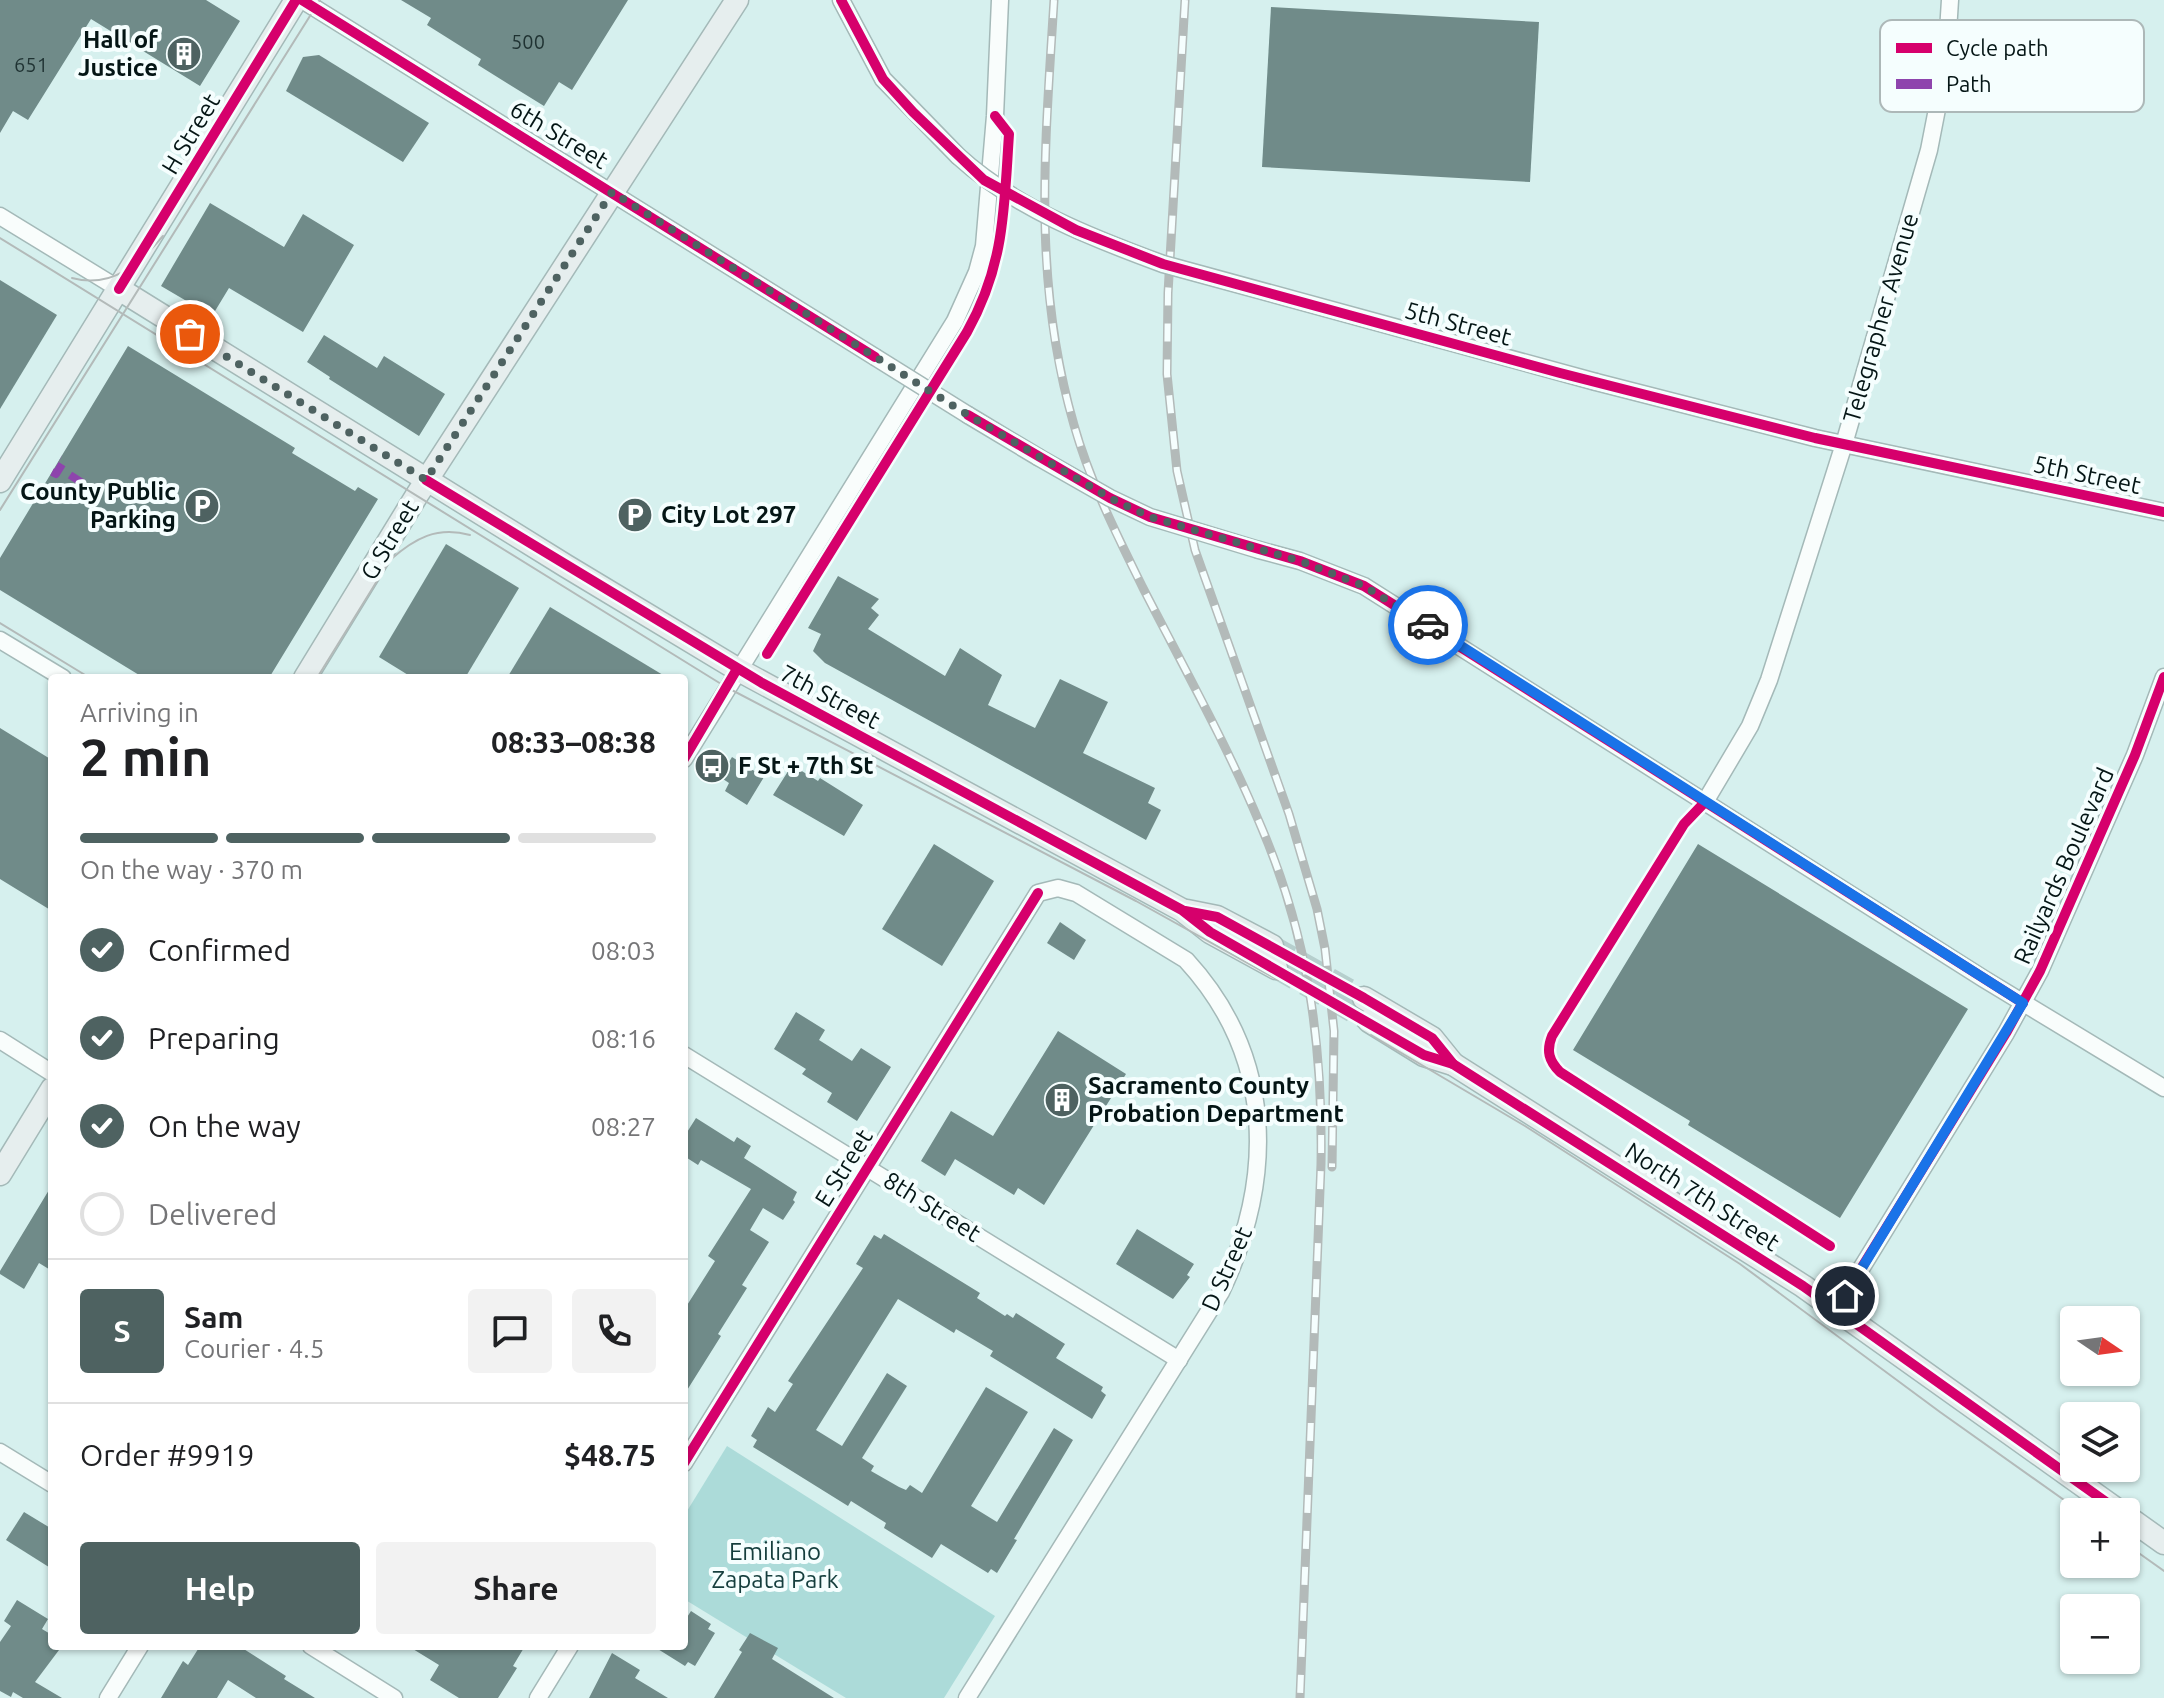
<!DOCTYPE html>
<meta charset="utf-8">
<style>
:root{--surface:#fff;--page:#f2f2f2;--text:#202124;--muted:#757577;--line:#e0e0e0;--accent:#4e6261}
body{margin:0;font-family:Ubuntu,sans-serif;background:var(--page);color:var(--text);height:100vh;display:flex;flex-direction:column;font-size:30px;white-space:nowrap}
*{box-sizing:border-box;margin:0}
p{font-size:26px;color:var(--muted)}
.icon{flex:none;width:44px;height:44px;fill:none;stroke:currentColor;stroke-width:2;stroke-linecap:round;stroke-linejoin:round}
.map{position:relative;flex:1;overflow:hidden}
.panel{position:absolute;left:48px;top:674px;width:640px;height:976px;display:flex;flex-direction:column;background:var(--surface);border-radius:8px;box-shadow:0 2px 6px #0004}
.panel>*{flex:none}
.needle{width:52px;rotate:103deg}
.tools{position:absolute;left:2060px;top:1306px;display:grid;gap:16px}
.tools a{display:grid;place-items:center;width:80px;height:80px;border-radius:8px;background:var(--surface);box-shadow:0 2px 6px #0004;font-size:40px}
.pin{position:absolute;display:grid;place-items:center;width:68px;height:68px;color:#fff;margin:-34px;border:4px solid #fff;border-radius:50%;box-shadow:0 2px 8px #0007}
.courier{position:absolute;display:grid;place-items:center;width:80px;height:80px;margin:-40px;border:6px solid #1a73e8;border-radius:50%;background:#fff;color:#222;box-shadow:0 2px 10px #0007}
.summary em{font-style:normal;font-weight:700}
.summary div{display:flex;flex-direction:column-reverse}
.summary{display:flex;align-items:center;justify-content:space-between;height:136px;padding:0 32px}
h1{font-size:52px;font-weight:700;line-height:60px}
.bar{display:grid;grid-template-columns:repeat(4,1fr);gap:12px 8px;align-content:center;height:96px;padding:0 32px}
.bar i{height:10px;border-radius:6px;background:var(--line)}
.bar .selected{background:var(--accent)}
.bar p{grid-column:span 4}
.line{display:flex;align-items:center;gap:20px;padding:0 32px;border-top:2px solid var(--line)}
.line div{flex:1}
.round{display:grid;place-items:center;flex:none;width:84px;height:84px;border-radius:8px;background:var(--page)}
ol{padding:0 32px;list-style:none}
li{display:flex;align-items:center;gap:24px;height:88px}
li p{margin-inline-start:auto}
li .icon{padding:8px;border-radius:50%;background:var(--accent);color:#fff;stroke-width:4}
li:last-child{color:var(--muted)}
li i{width:44px;height:44px;border:4px solid var(--line);border-radius:50%}
.action{display:flex;gap:16px;margin-top:auto;padding:16px 32px}
.action a{flex:1;height:92px;border-radius:8px;background:var(--accent);color:#fff;font-size:32px;font-weight:700;line-height:92px;text-align:center}
.action a+a{background:var(--page);color:var(--text)}
.map>svg:first-child{display:block}
</style>
<div class="map">
<svg width="2164" height="1698" viewBox="0 0 2164 1698">
<rect width="100%" height="100%" fill="#d6f0ee"/>
<polygon fill="#acdbd9" points="727,1446 995,1616 944,1698 846,1698 684,1599 684,1516"/>
<g fill="#708b89">
<polygon points="0,0 206,0 240,21 200,86 91,19 28,120 13,111 0,133"/>
<polygon points="401,0 628,0 572,90 559,82 544,106 478,65 481,59 427,25 431,18"/>
<polygon points="1271,7 1539,22 1530,182 1262,167"/>
<polygon points="319,55 429,123 403,162 286,91 303,57"/>
<polygon points="210,203 284,247 303,214 354,245 303,332 229,288 212,316 161,286"/>
<polygon points="0,280 57,315 0,409"/>
<polygon points="324,335 377,368 384,356 445,394 419,436 329,379 330,377 307,362"/>
<polygon points="128,346 295,448 292,453 355,491 358,487 378,499 269,678 144,678 0,590 0,558"/>
<polygon points="446,544 519,588 465,678 413,678 379,657"/>
<polygon points="838,576 879,599 871,608 879,615 868,629 945,676 960,648 1002,675 988,705 1035,728 1060,679 1108,702 1083,753 1155,788 1148,803 1161,810 1146,840 825,663 813,651 821,634 808,628"/>
<polygon points="550,607 668,678 507,678"/>
<polygon points="0,728 52,760 52,911 0,879"/>
<polygon points="732,757 764,777 747,805 725,791 729,783 720,777"/>
<polygon points="792,765 818,781 820,778 863,805 844,836 773,795"/>
<polygon points="934,844 994,881 942,966 882,929"/>
<polygon points="1698,844 1968,1009 1840,1218 1688,1125 1690,1121 1573,1050"/>
<polygon points="1060,922 1086,940 1074,960 1047,943"/>
<polygon points="796,1012 825,1030 819,1040 852,1061 861,1048 891,1067 857,1121 827,1102 832,1093 802,1074 806,1069 774,1049"/>
<polygon points="1058,1031 1126,1074 1044,1205 1018,1188 1014,1195 955,1159 945,1176 921,1161 951,1111 993,1136"/>
<polygon points="696,1118 734,1142 737,1137 751,1146 744,1158 797,1192 793,1200 795,1202 783,1220 763,1208 750,1230 769,1242 742,1285 747,1288 718,1334 721,1336 684,1395 684,1310 715,1261 708,1256 751,1189 701,1160 698,1165 684,1156 684,1137"/>
<polygon points="52,1185 52,1271 39,1263 24,1289 0,1274 0,1271"/>
<polygon points="1137,1229 1194,1264 1187,1275 1190,1277 1173,1299 1116,1264"/>
<polygon points="884,1234 980,1293 977,1298 1005,1316 1007,1314 1013,1318 1016,1313 1065,1344 1056,1358 1103,1387 1101,1391 1106,1395 1092,1419 990,1356 993,1351 956,1329 954,1333 898,1299 816,1430 842,1446 887,1373 907,1386 862,1458 874,1466 871,1471 899,1487 906,1490 910,1485 922,1493 986,1387 1028,1412 971,1506 997,1522 1054,1428 1073,1440 1014,1539 1017,1540 997,1573 991,1569 988,1573 941,1544 932,1558 884,1528 886,1523 851,1501 848,1506 753,1447 757,1440 751,1436 768,1407 775,1412 793,1384 788,1381 863,1268 856,1264 874,1235 881,1239"/>
<polygon points="24,1512 52,1529 52,1569 6,1540"/>
<polygon points="17,1600 48,1619 42,1629 52,1635 52,1646 62,1646 35,1682 62,1698 23,1698 13,1692 11,1697 0,1691 0,1642 11,1626 4,1621"/>
<polygon points="691,1611 711,1624 708,1629 715,1633 695,1666 688,1662 685,1666 653,1646 684,1646 684,1622"/>
<polygon points="750,1633 778,1648 772,1659 834,1698 714,1698 742,1652 739,1650"/>
<polygon points="200,1646 239,1646 286,1676 284,1679 315,1698 256,1698 228,1680 217,1698 161,1698 183,1661 188,1665"/>
<polygon points="408,1646 525,1646 513,1666 517,1668 498,1698 459,1698 430,1680 439,1665"/>
<polygon points="612,1653 640,1670 635,1678 668,1698 589,1698"/>
</g>
<g fill="none" stroke-linecap="round" stroke-linejoin="round">
<g stroke="#b6cfcd" stroke-width="22" stroke-dasharray="22 11" stroke-linecap="butt">
<polyline points="1272,946 1364,998"/>
<polyline points="1276,968 1369,1021"/>
</g>
<defs>
<g id="street">
<polyline points="302,0 875,357"/>
<polyline points="841,0 883,79 958,156"/>
<polyline points="0,216 119,289"/>
<polyline points="1596,382 1815,438 2164,512"/>
<polyline points="968,415 1038,457"/>
<polyline points="1259,550 1300,561 1364,586 1984,979 2164,1088"/>
<polyline points="0,640 63,678"/>
<polyline points="684,759 955,321 977,272 984,246 995,116 1000,0"/>
<polyline points="1705,802 1750,726 1769,680 1844,444 1929,150 1946,63 1950,0"/>
<polyline points="0,1040 52,1073"/>
<polyline points="684,1055 1179,1360"/>
<polyline points="1835,1311 2006,1033 2040,971 2135,755 2164,677"/>
<polyline points="0,1452 52,1484"/>
<path d="M684,1463L1038,893L1058,888L1076,893L1186,960C1275,1057 1275,1178 1221,1292L967,1698"/>
<polyline points="311,1646 394,1698"/>
<polyline points="108,1698 140,1646"/>
<polyline points="538,1698 570,1646"/>
</g>
<g id="secondary">
<polyline points="119,289 566,566 737,669 1182,910 1210,932 1276,968"/>
<polyline points="0,481 296,0"/>
<polyline points="305,678 417,495 737,0"/>
<polyline points="1187,911 1217,917 1272,946"/>
<polyline points="1364,998 1432,1038 1453,1064"/>
<polyline points="1369,1021 1424,1055 1453,1064 1803,1286 2120,1512"/>
<polyline points="0,1174 52,1089"/>
<polyline points="2126,1516 2164,1543"/>
</g>
</defs>
<use href="#street" stroke="#a4b9b8" stroke-width="19"/>
<use href="#secondary" stroke="#a4b9b8" stroke-width="25"/>
<use href="#street" stroke="#f9fdfc" stroke-width="16"/>
<use href="#secondary" stroke="#e6eeee" stroke-width="22"/>
<g stroke="#b3bab9" stroke-width="2">
<polyline points="0,238 726,687 1136,901 1278,980"/>
<path d="M72,278C112,289 139,264 163,236"/>
<polyline points="0,510 320,0"/>
<polyline points="0,623 90,678"/>
<path d="M317,678L390,560C415,538 437,526 470,535"/>
<polyline points="1371,1035 1525,1126 1740,1264 1940,1412 2081,1512"/>
<polyline points="2126,1544 2164,1571"/>
</g>
<defs>
<g id="rail">
<path d="M1054,0C1045,148 1032,280 1074,425C1090,482 1117,535 1143,588C1183,666 1226,743 1260,824C1308,935 1323,1044 1321,1164L1300,1698"/>
<polyline points="1185,0 1168,293 1167,374 1177,471 1195,550 1289,814 1317,909 1325,949 1334,1031 1332,1167"/>
</g>
</defs>
<use href="#rail" stroke="#b3bab9" stroke-width="9"/>
<use href="#rail" stroke="#f5fefe" stroke-width="6" stroke-dasharray="18" stroke-linecap="butt"/>
<defs>
<g id="street-bridge">
<path d="M958,156C1015,208 1092,238 1163,264L1596,382"/>
<polyline points="875,357 968,415"/>
<polyline points="1038,457 1110,498 1150,517 1259,550"/>
</g>
</defs>
<use href="#street-bridge" stroke="#a4b9b8" stroke-width="19" stroke-linecap="butt"/>
<use href="#street-bridge" stroke="#f9fdfc" stroke-width="16"/>
<g stroke="#8e44ad" stroke-width="8" stroke-dasharray="16 8" stroke-linecap="butt">
<polyline points="52,472 56,474 64,461 60,459"/>
<polyline points="70,475 90,488"/>
</g>
<defs>
<g id="cycleway">
<polyline points="302,0 875,357"/>
<polyline points="841,0 883,79 913,112 984,180 1076,230 1163,264 1560,373 1815,438 2164,512"/>
<polyline points="119,289 296,0"/>
<polyline points="968,415 1110,498 1150,517 1300,561 1364,586 2023,1003"/>
<polyline points="426,480 762,683 1182,910 1210,932 1424,1055 1453,1064 1803,1286 2120,1512"/>
<path d="M767,654L967,332C1005,264 1004,208 1009,134L995,116"/>
<polyline points="684,759 737,669"/>
<path d="M1705,802L1684,824L1552,1036C1546,1051 1549,1061 1560,1072L1830,1246"/>
<polyline points="1185,911 1217,917 1364,998 1432,1038 1453,1064"/>
<polyline points="1835,1311 2006,1033 2040,971 2135,755 2164,677"/>
<polyline points="684,1463 1038,893"/>
</g>
</defs>
<use href="#cycleway" stroke="#f5fefe" stroke-width="15"/>
<use href="#cycleway" stroke="#d6006c" stroke-width="10"/>
</g>
<g fill="none" stroke-linecap="round" stroke-linejoin="round">
<polyline stroke="#4e6261" stroke-width="8" stroke-dasharray="0 14.4" points="190,334 426,480 612,192 968,415 1110,498 1150,517 1300,561 1364,586 1428,625"/>
<polyline stroke="#1a73e8" stroke-width="10" points="1428,625 2023,1003 1845,1296"/>
</g>
<defs>
<symbol id="building-disc" viewBox="-11 -11 22 22"><circle r="9.5" fill="#4e6261" stroke="#f5fefe"/><path d="M-4-6H4V6H1V3H-1V6H-4ZM-2.5-4.3h1.7v1.8h-1.7ZM.8-4.3h1.7v1.8H.8ZM-2.5-1h1.7V.8h-1.7ZM.8-1h1.7V.8H.8Z" fill="#fff"/></symbol>
<symbol id="parking-disc" viewBox="-11 -11 22 22"><circle r="9.5" fill="#4e6261" stroke="#f5fefe"/><path d="M-3.5-5.5H1a3.5 3.5 0 0 1 0 7H-1V5.5H-3.5ZM-1-3.4V-.6H.8a1.4 1.4 0 0 0 0-2.8Z" fill="#fff"/></symbol>
<symbol id="bus-disc" viewBox="-11 -11 22 22"><circle r="9.5" fill="#4e6261" stroke="#f5fefe"/><path d="M-5-6H5V4H4V6H2V4H-2V6H-4V4H-5ZM-3.5-4V0h7V-4ZM-3.5 1.2v1.5H-2V1.2ZM2 1.2v1.5H3.5V1.2Z" fill="#fff"/></symbol>
</defs>
<g fill-rule="evenodd">
<use href="#building-disc" x="164" y="34" width="40" height="40"/>
<use href="#parking-disc" x="182" y="486" width="40" height="40"/>
<use href="#parking-disc" x="615" y="495" width="40" height="40"/>
<use href="#bus-disc" x="692" y="746" width="40" height="40"/>
<use href="#building-disc" x="1042" y="1080" width="40" height="40"/>
</g>
<g text-anchor="middle" stroke-width="8" stroke-linejoin="round" paint-order="stroke">
<g font-size="20" fill="#1f3232">
<text x="528" y="49">500</text>
<text x="31" y="72">651</text>
</g>
<g font-size="24" font-weight="bold" fill="#041515" stroke="#f5fefe" text-anchor="start">
<text x="158" y="48" text-anchor="end">Hall of<tspan x="158" dy="28">Justice</tspan></text>
<text x="176" y="500" text-anchor="end">County Public<tspan x="176" dy="28">Parking</tspan></text>
<text x="661" y="523">City Lot 297</text>
<text x="738" y="774">F St + 7th St</text>
<text x="1088" y="1094">Sacramento County<tspan x="1088" dy="28">Probation Department</tspan></text>
</g>
<g font-size="24" fill="#041515" stroke="#f5fefe">
<text transform="translate(191 134) rotate(-59)" y="8">H Street</text>
<text transform="translate(559 135) rotate(31)" y="8">6th Street</text>
<text transform="translate(1881 318) rotate(-74)" y="8">Telegrapher Avenue</text>
<text transform="translate(1458 324) rotate(15)" y="8">5th Street</text>
<text transform="translate(2087 475) rotate(12)" y="8">5th Street</text>
<text transform="translate(390 540) rotate(-59)" y="8">G Street</text>
<text transform="translate(830 697) rotate(28)" y="8">7th Street</text>
<text transform="translate(2064 866) rotate(-66)" y="8">Railyards Boulevard</text>
<text transform="translate(844 1168) rotate(-58)" y="8">E Street</text>
<text transform="translate(1702 1197) rotate(33)" y="8">North 7th Street</text>
<text transform="translate(932 1207) rotate(32)" y="8">8th Street</text>
<text transform="translate(1227 1269) rotate(-66)" y="8">D Street</text>
</g>
<g font-size="24" fill="#153e3d" stroke="#f5fefe">
<text x="775" y="1560">Emiliano<tspan x="775" dy="28">Zapata Park</tspan></text>
</g>
</g>
<rect x="1880" y="20" width="264" height="92" rx="12" fill="#f5fefe" stroke="#adb8b8" stroke-width="2"/>
<rect x="1896" y="43" width="36" height="10" fill="#d6006c"/>
<rect x="1896" y="79" width="36" height="10" fill="#8e44ad"/>
<g font-size="22" fill="#041515">
<text x="1946" y="56">Cycle path</text>
<text x="1946" y="92">Path</text>
</g>
</svg>
<div class="tools">
<a><svg class="needle" viewBox="-14 -14 28 28"><path d="M0-13l5 13h-10z" fill="#e53935"/><path d="M0 13l5-13h-10z" fill="#757577"/></svg></a>
<a><svg class="icon" aria-label="layers" viewBox="0 0 24 24"><path d="M12 4l9 5-9 5-9-5zM3 14l9 5 9-5"/></svg></a>
<a>+</a>
<a>−</a>
</div>
<div class="pin" style="left:190px;top:334px;background:#ea580c"><svg class="icon" aria-label="bag" viewBox="0 0 24 24"><path d="M5 8h14l-1 12H6zM9 8a3 3 0 0 1 6 0"/></svg></div>
<div class="pin" style="left:1845px;top:1296px;background:#1f2937"><svg class="icon" aria-label="home" viewBox="0 0 24 24"><path d="M3 11l9-7 9 7M6 9v11h12V9"/></svg></div>
<div class="courier" style="left:1428px;top:625px"><svg class="icon" aria-label="car" viewBox="0 0 24 24"><path d="M5 17H2v-5l4-1 3-4h7l3 4 3 1v5h-3M9 17h6M6 11h13"/><circle cx="7" cy="17" r="2"/><circle cx="17" cy="17" r="2"/></svg></div>
<section class="panel">
<div class="summary"><div><h1>2 min</h1><p>Arriving in</p></div><em>08:33–08:38</em></div>
<div class="bar"><i class="selected"></i><i class="selected"></i><i class="selected"></i><i></i><p>On the way · 370 m</p></div>
<ol>
<li><svg class="icon" aria-label="check" viewBox="0 0 24 24"><path d="M5 12l5 5 9-10"/></svg>Confirmed<p>08:03</p></li>
<li><svg class="icon" aria-label="check" viewBox="0 0 24 24"><path d="M5 12l5 5 9-10"/></svg>Preparing<p>08:16</p></li>
<li><svg class="icon" aria-label="check" viewBox="0 0 24 24"><path d="M5 12l5 5 9-10"/></svg>On the way<p>08:27</p></li>
<li><i></i>Delivered</li>
</ol>
<div class="line" style="height:144px"><b class="round" style="background:var(--accent);color:#fff">S</b><div><b>Sam</b><p>Courier · 4.5</p></div><a class="round"><svg class="icon" aria-label="chat" viewBox="0 0 24 24"><path d="M4 5h16v11H9l-5 4z"/></svg></a><a class="round"><svg class="icon" aria-label="phone" viewBox="0 0 24 24"><path d="M5 4h4l2 5-3 2q2 4 5 5l2-3 5 2v4C11 20 4 13 5 4z"/></svg></a></div>
<div class="line" style="height:104px"><div>Order #9919</div><b>$48.75</b></div>
<div class="action"><a>Help</a><a>Share</a></div>
</section>
</div>
